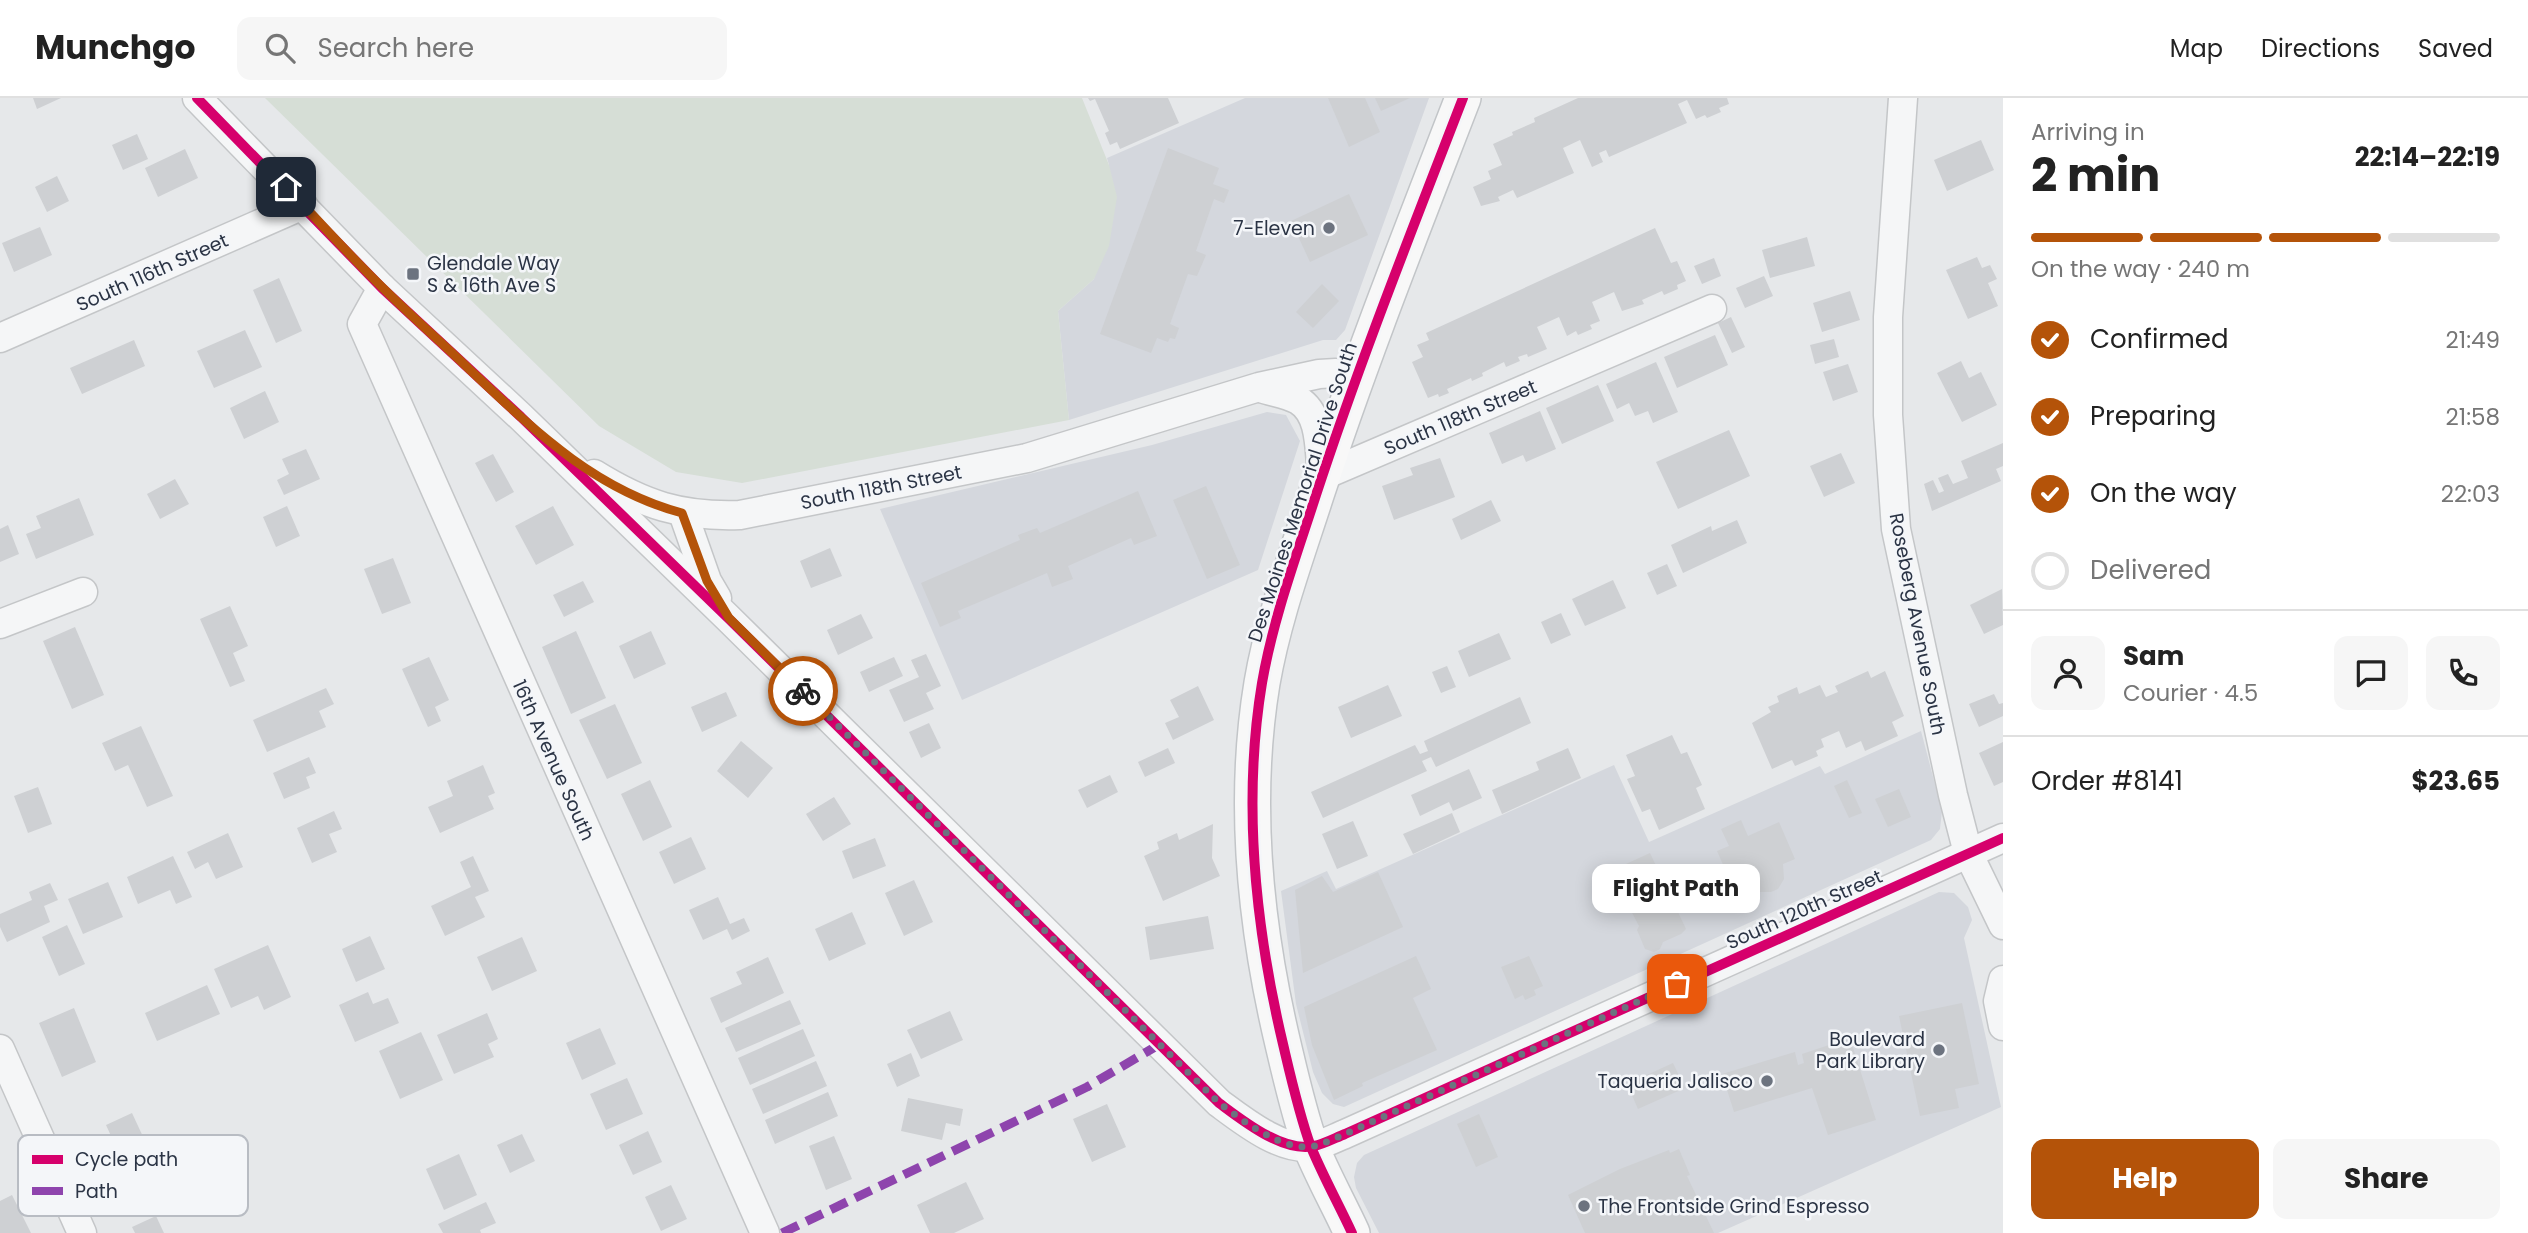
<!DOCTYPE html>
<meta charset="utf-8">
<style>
:root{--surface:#fff;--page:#f6f6f6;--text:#222;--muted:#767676;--line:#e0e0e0;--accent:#b45309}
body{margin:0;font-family:Poppins,sans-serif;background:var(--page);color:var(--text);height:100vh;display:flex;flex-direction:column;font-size:26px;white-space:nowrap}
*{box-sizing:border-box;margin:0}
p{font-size:23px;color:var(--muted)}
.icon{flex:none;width:38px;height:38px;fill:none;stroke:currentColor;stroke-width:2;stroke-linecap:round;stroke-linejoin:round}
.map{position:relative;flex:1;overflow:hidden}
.side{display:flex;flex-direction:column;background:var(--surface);width:525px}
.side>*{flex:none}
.pin{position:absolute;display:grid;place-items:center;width:60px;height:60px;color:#fff;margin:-30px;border-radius:14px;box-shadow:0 4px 10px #0006}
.courier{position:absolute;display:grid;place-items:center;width:70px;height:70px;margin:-35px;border:5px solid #b45309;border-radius:50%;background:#fff;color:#222;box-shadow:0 2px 9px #0007}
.bubble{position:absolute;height:49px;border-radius:14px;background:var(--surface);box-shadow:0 4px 18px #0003;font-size:23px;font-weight:700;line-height:49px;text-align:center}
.summary em{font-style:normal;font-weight:700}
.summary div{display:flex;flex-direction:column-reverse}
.summary{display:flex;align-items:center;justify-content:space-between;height:119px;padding:0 28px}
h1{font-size:46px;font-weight:700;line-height:52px}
.bar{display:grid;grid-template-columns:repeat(4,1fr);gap:10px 7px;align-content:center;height:84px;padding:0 28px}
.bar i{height:9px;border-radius:5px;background:var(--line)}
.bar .active{background:var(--accent)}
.bar p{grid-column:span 4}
.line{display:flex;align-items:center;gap:18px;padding:0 28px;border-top:2px solid var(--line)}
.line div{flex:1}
.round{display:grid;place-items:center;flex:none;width:74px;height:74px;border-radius:14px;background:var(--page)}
ol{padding:0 28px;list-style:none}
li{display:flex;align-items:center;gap:21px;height:77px}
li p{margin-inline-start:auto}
li .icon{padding:7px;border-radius:50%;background:var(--accent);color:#fff;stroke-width:4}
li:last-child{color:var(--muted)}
li i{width:38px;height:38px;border:4px solid var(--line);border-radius:50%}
.button{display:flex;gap:14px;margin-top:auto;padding:14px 28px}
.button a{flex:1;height:80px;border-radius:14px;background:var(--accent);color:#fff;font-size:28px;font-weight:700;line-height:80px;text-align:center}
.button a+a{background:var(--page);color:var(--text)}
header{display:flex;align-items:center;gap:42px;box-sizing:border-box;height:98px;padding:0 35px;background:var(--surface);border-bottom:2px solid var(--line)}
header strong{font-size:33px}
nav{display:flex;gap:38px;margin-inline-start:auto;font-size:24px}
.search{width:490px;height:63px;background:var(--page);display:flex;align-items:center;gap:18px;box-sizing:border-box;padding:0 24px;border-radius:14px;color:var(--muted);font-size:26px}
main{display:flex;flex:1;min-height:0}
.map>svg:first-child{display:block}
</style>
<header>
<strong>Munchgo</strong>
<div class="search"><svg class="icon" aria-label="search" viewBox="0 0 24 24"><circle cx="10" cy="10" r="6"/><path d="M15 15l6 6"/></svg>Search here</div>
<nav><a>Map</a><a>Directions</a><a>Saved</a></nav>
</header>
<main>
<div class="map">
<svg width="2003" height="1135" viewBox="0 0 2003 1135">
<rect width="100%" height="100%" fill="#e6e8ea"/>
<g fill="#d4d7dd">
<polygon points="1245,0 1429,0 1345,232 1336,242 1323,242 1069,322 1058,213 1094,181 1109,67 1107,60"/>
<polygon points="1267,314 1286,317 1300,343 1258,472 962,602 880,411 1152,347"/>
<polygon points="1921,633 1942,713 1940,731 1931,742 1344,1009 1333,1006 1322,995 1313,974 1296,906 1281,793 1327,773 1336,791 1614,667 1649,744 1820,668 1825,676"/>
<polygon points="1939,794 1954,795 1968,809 1972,822 1964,840 2001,1009 1718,1135 1379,1135 1356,1090 1354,1079 1357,1065 1364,1057"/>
</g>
<polygon fill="#d6ded6" points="265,0 1082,0 1109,67 1117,99 1109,148 1094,181 1058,213 1069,322 742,385 676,374 599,328"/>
<g fill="#ced0d3">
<polygon points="33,0 61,0 37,11"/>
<polygon points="1088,0 1168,0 1179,25 1120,51 1117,44 1110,47 1105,35 1109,33 1095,1 1090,3"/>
<polygon points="1328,0 1365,0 1380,34 1349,49"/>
<polygon points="1375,0 1410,0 1381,13"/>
<polygon points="1578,0 1727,0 1729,6 1719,10 1721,14 1707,20 1705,17 1696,21 1687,2 1678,6 1687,25 1609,59 1606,52 1599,55 1603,64 1592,69 1580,42 1563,50 1574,75 1517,100 1513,92 1498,99 1500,103 1481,108 1473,89 1491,81 1488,73 1502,67 1493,46 1513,37 1512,34 1535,24 1534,20"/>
<polygon points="137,36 148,61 123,72 112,47"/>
<polygon points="1981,42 1994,72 1947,93 1934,62"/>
<polygon points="1168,50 1219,70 1213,86 1229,92 1224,105 1214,101 1196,153 1206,157 1197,178 1188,176 1170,226 1179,230 1175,241 1170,240 1168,244 1157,240 1151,255 1100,236"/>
<polygon points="185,51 198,80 158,99 145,70"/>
<polygon points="57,78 69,103 47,114 35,89"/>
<polygon points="1349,96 1368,137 1310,164 1291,123"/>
<polygon points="40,129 52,157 14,174 2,145"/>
<polygon points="1655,130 1671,165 1677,163 1686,183 1677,187 1678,191 1664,197 1662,193 1642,202 1644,206 1622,213 1614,194 1592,204 1600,223 1590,227 1592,231 1578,237 1576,233 1567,238 1559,219 1537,229 1547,251 1528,259 1527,256 1518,259 1520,263 1506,269 1504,264 1482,275 1483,278 1472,283 1471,280 1447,291 1449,295 1439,299 1438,296 1428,300 1412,264 1423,259 1417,247 1429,242 1426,235"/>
<polygon points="1807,139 1815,168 1770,180 1762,152"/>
<polygon points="1977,159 1982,170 1990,167 1997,181 1988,185 1998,208 1968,221 1946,172"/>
<polygon points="1714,160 1721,178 1702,186 1694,168"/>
<polygon points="1764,178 1773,198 1745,210 1736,190"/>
<polygon points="279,180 302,233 276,245 253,192"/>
<polygon points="1322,186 1339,203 1313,230 1296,214"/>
<polygon points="1850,193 1860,222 1822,234 1813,205"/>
<polygon points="1731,219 1745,249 1732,255 1718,225"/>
<polygon points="245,232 262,269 214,290 197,253"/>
<polygon points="1715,237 1728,267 1677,290 1664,259"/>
<polygon points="1834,241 1839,259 1815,266 1810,247"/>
<polygon points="134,242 145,268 82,296 70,270"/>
<polygon points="1961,263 1969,280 1981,274 1997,307 1962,324 1937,275"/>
<polygon points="1656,264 1678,314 1653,325 1648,313 1635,318 1629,305 1617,311 1606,286"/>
<polygon points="1848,266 1858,294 1833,303 1823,274"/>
<polygon points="1598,287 1614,323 1562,346 1546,310"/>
<polygon points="265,293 279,324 244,341 230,310"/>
<polygon points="1540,313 1556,351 1526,364 1523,357 1502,366 1489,335"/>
<polygon points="1729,332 1750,378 1678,411 1656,364"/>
<polygon points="2003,345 2003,368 1996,371 2001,383 1932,413 1924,386 1933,382 1939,395 1944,393 1938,380 1948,376 1953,386 1968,380 1961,363"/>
<polygon points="306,351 320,381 284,397 277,382 289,376 282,361"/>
<polygon points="1841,355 1855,385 1824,399 1810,368"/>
<polygon points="493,356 514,394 496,404 475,365"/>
<polygon points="1440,360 1455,399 1394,422 1382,388 1413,377 1410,370"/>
<polygon points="175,381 189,406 160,421 147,396"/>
<polygon points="1206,388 1240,467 1207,481 1173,402"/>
<polygon points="1138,393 1157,438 1134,447 1131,440 1068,468 1073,481 1052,489 1047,475 958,513 961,520 940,529 921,485 1020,442 1018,437 1037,430 1040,435"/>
<polygon points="79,400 94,437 36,461 26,436 41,430 36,418"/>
<polygon points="1491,402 1501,423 1461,442 1452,421"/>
<polygon points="287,408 300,438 276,449 263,419"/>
<polygon points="553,408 574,447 536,467 515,428"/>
<polygon points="1737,422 1747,445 1683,475 1671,447 1711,428 1712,433"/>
<polygon points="8,427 19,456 0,464 0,431"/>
<polygon points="830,450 842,478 811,490 800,463"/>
<polygon points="393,460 411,505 382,516 364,471"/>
<polygon points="1667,466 1677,488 1657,497 1647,475"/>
<polygon points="1613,482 1626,510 1585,528 1572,501"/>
<polygon points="583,483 594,504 564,519 553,497"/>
<polygon points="2002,491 2003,527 1984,536 1970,507"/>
<polygon points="230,508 248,548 233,555 245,583 230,589 200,521"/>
<polygon points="1561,515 1571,537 1551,546 1541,524"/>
<polygon points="861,516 873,540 838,557 827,532"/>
<polygon points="75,529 104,597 72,611 43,543"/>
<polygon points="576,533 606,600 571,616 542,549"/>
<polygon points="651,533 666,566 634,581 619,548"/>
<polygon points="1499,535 1511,561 1469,579 1458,553"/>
<polygon points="926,556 941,588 926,595 934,611 904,624 889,592 919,579 911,562"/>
<polygon points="429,559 449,602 435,609 441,623 428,629 402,571"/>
<polygon points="894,559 903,578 869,594 860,574"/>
<polygon points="1447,568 1456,589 1441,595 1432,574"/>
<polygon points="1868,573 1871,580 1885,573 1904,618 1892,624 1898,638 1865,653 1861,643 1846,650 1839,633 1821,641 1824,649 1816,653 1818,658 1795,668 1792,662 1772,671 1752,625 1771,614 1768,609 1779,604 1777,598 1797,589 1799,596 1820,587 1826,599 1838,594 1835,588"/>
<polygon points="1388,587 1402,618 1351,640 1338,609"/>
<polygon points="1198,588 1214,622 1173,642 1165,625 1179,619 1170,602"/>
<polygon points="326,590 334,606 319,613 326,629 267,654 253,622"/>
<polygon points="726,594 737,618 702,634 691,609"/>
<polygon points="1994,596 1999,606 2003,605 2003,618 1979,629 1969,606"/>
<polygon points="1520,599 1531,625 1436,669 1431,659 1422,663 1427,673 1323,720 1311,694 1415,647 1420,656 1428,653 1424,643"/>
<polygon points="615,606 642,665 607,681 579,622"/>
<polygon points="929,625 941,650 921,660 909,634"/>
<polygon points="141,628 173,698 147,709 128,667 115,673 102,645"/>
<polygon points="1672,637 1681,656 1687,654 1702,687 1696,690 1705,711 1659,732 1650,711 1642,714 1627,681 1635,678 1626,657"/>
<polygon points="741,643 773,670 748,700 717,673"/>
<polygon points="2003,644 2003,684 1994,688 1979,655"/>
<polygon points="1168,650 1175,665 1145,679 1138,664"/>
<polygon points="1568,650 1581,680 1502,716 1492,692 1539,672 1536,664"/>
<polygon points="309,659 316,675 306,679 310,690 284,701 273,675"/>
<polygon points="483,667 495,695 488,698 494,711 440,735 428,709 453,698 447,683"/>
<polygon points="1469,671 1482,700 1453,713 1449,704 1420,718 1411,697"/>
<polygon points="1110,677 1118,694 1087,710 1078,692"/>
<polygon points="650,682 672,729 643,743 621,696"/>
<polygon points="1847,682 1862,715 1849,720 1834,688"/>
<polygon points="38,689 52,726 28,735 14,698"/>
<polygon points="1899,691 1911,719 1888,729 1875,701"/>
<polygon points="834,699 851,726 823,743 806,716"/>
<polygon points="334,713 342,731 329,736 337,754 312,765 297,730"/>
<polygon points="1452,715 1460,734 1413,756 1403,736"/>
<polygon points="1741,722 1748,738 1779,724 1795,761 1783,766 1784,781 1778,791 1771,794 1757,794 1746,783 1733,789 1717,753 1729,748 1721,731"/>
<polygon points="1353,723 1368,758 1337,771 1322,736"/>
<polygon points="1213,726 1212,760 1220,778 1163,803 1144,758 1159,751 1157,744 1177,735 1179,742"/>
<polygon points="228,735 243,769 216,781 208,764 195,771 187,754"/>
<polygon points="691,739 706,771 674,786 659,754"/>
<polygon points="875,740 886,768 853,781 842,753"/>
<polygon points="1650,755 1686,831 1681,836 1663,844 1660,851 1654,854 1645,851 1637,832 1639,828 1619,790 1621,786 1615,771"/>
<polygon points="173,758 192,799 176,806 170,792 138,806 127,779"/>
<polygon points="473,758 489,793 475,799 485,819 445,838 431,808 471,789 460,764"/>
<polygon points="1378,774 1403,829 1303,875 1295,792 1322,778 1333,794"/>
<polygon points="914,782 933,824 904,838 885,795"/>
<polygon points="108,784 123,819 83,836 68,801"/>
<polygon points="50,785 58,802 44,808 50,824 7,844 0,829 0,816 32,802 29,794"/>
<polygon points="718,799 730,826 744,820 750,833 732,842 727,831 703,842 689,812"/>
<polygon points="852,814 866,846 829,863 815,831"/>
<polygon points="1208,818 1214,851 1150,862 1145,829"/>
<polygon points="67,827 85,866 59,878 42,839"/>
<polygon points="370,838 385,871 356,884 342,851"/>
<polygon points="522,839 537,873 492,893 477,859"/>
<polygon points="268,847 291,899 264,912 258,898 231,910 214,871"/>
<polygon points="1416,858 1431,891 1413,900 1437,952 1362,985 1363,988 1334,1002 1312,947 1304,909"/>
<polygon points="1529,858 1543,888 1534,892 1536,897 1525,902 1523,897 1515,901 1501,869"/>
<polygon points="768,859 784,895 721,925 710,900 742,886 736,874"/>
<polygon points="207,887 220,916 157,943 145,915"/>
<polygon points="368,894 373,906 388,900 399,925 355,944 339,907"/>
<polygon points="790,902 801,926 736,954 725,930"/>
<polygon points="1962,905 1979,986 1955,991 1959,1010 1920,1018 1899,918"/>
<polygon points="74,910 96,964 62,979 39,925"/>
<polygon points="950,913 963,942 921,961 907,932"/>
<polygon points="487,915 498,941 488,946 494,959 454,976 437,937"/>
<polygon points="600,930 616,966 582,982 566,945"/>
<polygon points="803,931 815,958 750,987 738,960"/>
<polygon points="421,934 443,982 400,1001 379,953"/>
<polygon points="1850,940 1876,1022 1828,1037 1812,990 1734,1014 1722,976 1795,954 1798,967 1804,965 1802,956"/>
<polygon points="911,955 920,978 897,989 887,966"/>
<polygon points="816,963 827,988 763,1016 752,991"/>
<polygon points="1673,965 1685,990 1638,1011 1627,986"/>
<polygon points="627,980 643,1016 606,1032 590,996"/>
<polygon points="828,994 838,1018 775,1046 765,1022"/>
<polygon points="908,1000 963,1011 960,1028 946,1025 942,1042 901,1033"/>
<polygon points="1107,1006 1126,1049 1092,1064 1073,1021"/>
<polygon points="132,1015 145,1043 119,1055 106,1027"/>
<polygon points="1479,1016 1498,1059 1476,1069 1457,1026"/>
<polygon points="648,1033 662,1064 633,1077 619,1047"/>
<polygon points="522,1036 535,1063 510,1075 497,1047"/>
<polygon points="834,1038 852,1081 826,1092 809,1048"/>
<polygon points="1679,1051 1690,1077 1687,1078 1714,1135 1585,1135 1568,1097 1620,1071 1669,1052 1670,1055"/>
<polygon points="459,1056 477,1097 444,1112 426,1071"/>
<polygon points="966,1084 984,1121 954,1135 930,1135 917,1107"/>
<polygon points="671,1087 687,1121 661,1133 645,1099"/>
<polygon points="12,1097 31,1135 0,1135 0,1103"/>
<polygon points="486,1104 496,1125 480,1132 481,1135 443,1135 438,1126"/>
<polygon points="156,1118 164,1135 135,1135 132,1129"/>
</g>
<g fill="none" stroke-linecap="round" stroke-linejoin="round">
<defs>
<g id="minor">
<path d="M197,0L382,190L521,319L728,520L1219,1005C1242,1022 1283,1055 1314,1048C1324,1046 1335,1040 1345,1036L2003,740"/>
<polyline points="1903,0 1888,219 1888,317 1896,431 1953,697 1968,755 2003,827"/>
<polyline points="382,190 362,226 765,1135"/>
<polyline points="0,240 303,107"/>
<path d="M1261,290C1272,294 1287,296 1298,302C1322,316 1319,354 1322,378L1712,211"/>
<path d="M594,376C644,407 681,419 740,417L1027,360L1259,289L1319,276L1336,275L1355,279"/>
<polyline points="683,415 707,483 717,500"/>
<polyline points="0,526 83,494"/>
<polyline points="2003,882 1998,903 2003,928"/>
<polyline points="0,951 82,1135"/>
</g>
<path id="major" d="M1352,1135C1339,1107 1323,1078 1311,1049C1299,1016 1291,980 1283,946C1255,828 1242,706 1262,585C1273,521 1296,459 1316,397C1360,263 1412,132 1463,0"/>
</defs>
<use href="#minor" stroke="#c4c6c8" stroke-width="31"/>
<use href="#major" stroke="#c2c5c8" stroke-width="38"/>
<use href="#minor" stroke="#f5f6f7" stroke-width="28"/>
<use href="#major" stroke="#f8f8f8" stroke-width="35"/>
<polyline stroke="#8e44ad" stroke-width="9" stroke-dasharray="18 9" stroke-linecap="butt" points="782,1135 1087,989 1160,946"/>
<defs>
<g id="cycleway">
<path d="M197,0L382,190L521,319L728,520L1219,1005C1242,1022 1283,1055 1314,1048C1324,1046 1335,1040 1345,1036L2003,740"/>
<path d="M1352,1135C1339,1107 1323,1078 1311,1049C1299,1016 1291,980 1283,946C1255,828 1242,706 1262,585C1273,521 1296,459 1316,397C1360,263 1412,132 1463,0"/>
</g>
</defs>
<use href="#cycleway" stroke="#f4f6f9" stroke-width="15"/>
<use href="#cycleway" stroke="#d6006c" stroke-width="10"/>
</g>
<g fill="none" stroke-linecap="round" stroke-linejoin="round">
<path stroke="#6c737f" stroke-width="7" stroke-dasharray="0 12.6" d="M803,593L1219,1005C1242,1022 1284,1055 1314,1048C1324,1046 1335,1040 1345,1036L1677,886"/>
<path stroke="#b45309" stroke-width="9" d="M286,89C318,122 349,157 382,189C410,217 440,243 468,270C533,331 593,391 682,415L707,483L729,520L803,593"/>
</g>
<g fill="#6c737f" stroke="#f4f6f9" stroke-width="2.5">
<circle cx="1329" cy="130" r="7"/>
<rect x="406" y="169" width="14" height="14" rx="3.5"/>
<circle cx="1939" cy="952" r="7"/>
<circle cx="1767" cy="983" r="7"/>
<circle cx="1584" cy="1108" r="7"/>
</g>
<g text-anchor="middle" stroke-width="5" stroke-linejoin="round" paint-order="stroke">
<g font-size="19" fill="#2b3445" stroke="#f4f6f9" text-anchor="end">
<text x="1315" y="137">7-Eleven</text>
<text x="427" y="172" text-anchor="start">Glendale Way<tspan x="427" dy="22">S &amp; 16th Ave S</tspan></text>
<text x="1925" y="948">Boulevard<tspan x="1925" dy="22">Park Library</tspan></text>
<text x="1753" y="990">Taqueria Jalisco</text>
<text x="1598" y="1115" text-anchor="start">The Frontside Grind Espresso</text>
</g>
<g font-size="19" fill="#2b3445" stroke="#f4f6f9">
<text transform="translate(152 174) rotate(-24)" y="7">South 116th Street</text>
<text transform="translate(1460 319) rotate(-23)" y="7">South 118th Street</text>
<text transform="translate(881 389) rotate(-11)" y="7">South 118th Street</text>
<text transform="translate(1302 394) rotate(-72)" y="7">Des Moines Memorial Drive South</text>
<text transform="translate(1918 526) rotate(79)" y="7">Roseberg Avenue South</text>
<text transform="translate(554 662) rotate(66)" y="7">16th Avenue South</text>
<text transform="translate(1804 811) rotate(-24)" y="7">South 120th Street</text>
</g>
</g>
<rect x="18" y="1037" width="230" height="81" rx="10" fill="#f4f6f9" stroke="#b8bcc3" stroke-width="2"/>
<rect x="32" y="1057" width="31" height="9" fill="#d6006c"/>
<rect x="32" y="1089" width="31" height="8" fill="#8e44ad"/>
<g font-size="19" fill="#2b3445">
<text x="75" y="1068">Cycle path</text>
<text x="75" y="1100">Path</text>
</g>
</svg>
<div class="pin" style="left:1677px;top:886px;background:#ea580c"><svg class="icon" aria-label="bag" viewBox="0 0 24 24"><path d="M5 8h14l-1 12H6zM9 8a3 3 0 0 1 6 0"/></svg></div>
<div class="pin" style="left:286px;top:89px;background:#1f2937"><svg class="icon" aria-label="home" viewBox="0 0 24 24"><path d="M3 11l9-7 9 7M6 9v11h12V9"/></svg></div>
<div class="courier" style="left:803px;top:593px"><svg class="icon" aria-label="bike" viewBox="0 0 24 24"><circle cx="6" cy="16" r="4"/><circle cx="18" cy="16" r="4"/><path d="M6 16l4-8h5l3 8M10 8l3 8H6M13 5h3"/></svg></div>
<div class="bubble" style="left:1592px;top:766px;width:168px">Flight Path</div>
</div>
<section class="side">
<div class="summary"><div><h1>2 min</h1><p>Arriving in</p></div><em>22:14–22:19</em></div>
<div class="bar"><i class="active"></i><i class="active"></i><i class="active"></i><i></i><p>On the way · 240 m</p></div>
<ol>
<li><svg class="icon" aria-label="check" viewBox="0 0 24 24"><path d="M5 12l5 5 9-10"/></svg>Confirmed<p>21:49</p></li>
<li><svg class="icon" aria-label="check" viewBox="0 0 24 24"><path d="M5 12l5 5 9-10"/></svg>Preparing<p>21:58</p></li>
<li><svg class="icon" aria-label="check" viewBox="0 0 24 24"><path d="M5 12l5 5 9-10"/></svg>On the way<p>22:03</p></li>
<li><i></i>Delivered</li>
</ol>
<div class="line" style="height:126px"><a class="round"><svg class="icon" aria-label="person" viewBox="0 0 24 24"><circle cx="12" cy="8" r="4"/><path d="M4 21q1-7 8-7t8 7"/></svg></a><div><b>Sam</b><p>Courier · 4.5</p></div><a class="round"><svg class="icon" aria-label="chat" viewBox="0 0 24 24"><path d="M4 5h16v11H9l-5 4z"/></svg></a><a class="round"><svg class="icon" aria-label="phone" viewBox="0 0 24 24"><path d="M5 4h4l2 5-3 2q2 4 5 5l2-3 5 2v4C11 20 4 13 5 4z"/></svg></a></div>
<div class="line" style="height:91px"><div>Order #8141</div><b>$23.65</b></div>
<div class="button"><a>Help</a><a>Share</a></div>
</section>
</main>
